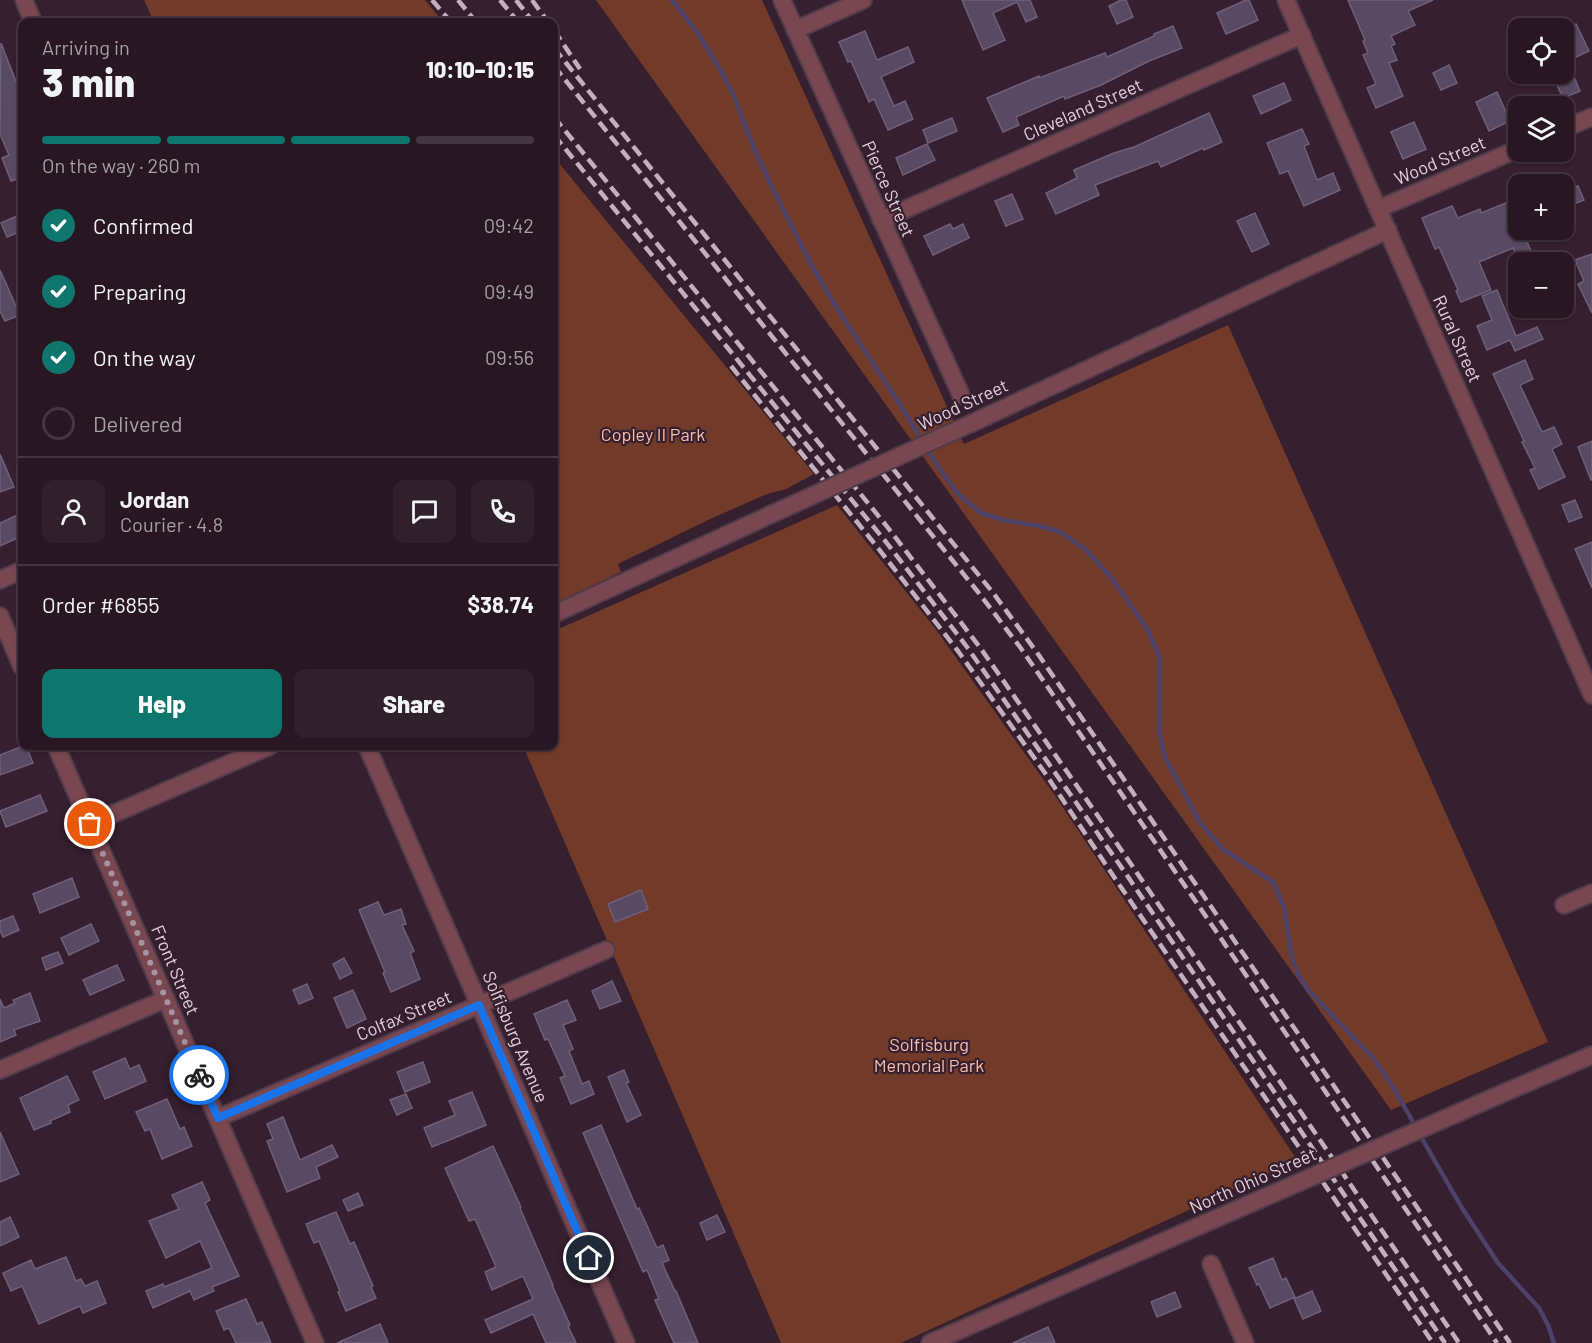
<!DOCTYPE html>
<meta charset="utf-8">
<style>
:root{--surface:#281723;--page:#30202b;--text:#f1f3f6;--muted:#a59fa6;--line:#443641;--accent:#0f766e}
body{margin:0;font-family:Barlow,sans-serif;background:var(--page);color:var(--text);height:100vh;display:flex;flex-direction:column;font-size:22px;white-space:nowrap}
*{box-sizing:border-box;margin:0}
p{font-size:20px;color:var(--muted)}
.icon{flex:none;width:33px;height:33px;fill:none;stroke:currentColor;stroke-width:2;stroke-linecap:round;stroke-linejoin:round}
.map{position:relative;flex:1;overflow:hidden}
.side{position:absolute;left:18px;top:18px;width:540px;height:732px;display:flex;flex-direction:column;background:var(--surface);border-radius:12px;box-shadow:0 2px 4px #0004,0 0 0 2px var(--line)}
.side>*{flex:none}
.tools{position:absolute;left:1508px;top:18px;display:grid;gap:12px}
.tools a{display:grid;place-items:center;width:66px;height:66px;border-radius:12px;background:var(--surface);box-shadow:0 2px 4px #0004,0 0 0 2px var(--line);font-size:30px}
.pin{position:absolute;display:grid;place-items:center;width:51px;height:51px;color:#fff;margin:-26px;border:3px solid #fff;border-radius:50%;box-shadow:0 2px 6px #0007}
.courier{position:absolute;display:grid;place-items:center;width:60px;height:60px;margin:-30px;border:4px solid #1a73e8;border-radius:50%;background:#fff;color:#222;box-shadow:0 2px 8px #0007}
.headline em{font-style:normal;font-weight:800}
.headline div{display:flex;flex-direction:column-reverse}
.headline{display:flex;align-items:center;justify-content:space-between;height:102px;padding:0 24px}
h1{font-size:39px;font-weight:800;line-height:45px}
.bar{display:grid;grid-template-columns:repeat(4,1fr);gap:9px 6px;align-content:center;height:72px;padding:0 24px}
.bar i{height:8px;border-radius:4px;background:var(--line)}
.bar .active{background:var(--accent)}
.bar p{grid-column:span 4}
.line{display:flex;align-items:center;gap:15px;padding:0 24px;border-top:2px solid var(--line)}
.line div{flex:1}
.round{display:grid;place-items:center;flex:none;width:63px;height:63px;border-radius:12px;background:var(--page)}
ol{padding:0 24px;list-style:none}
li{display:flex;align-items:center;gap:18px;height:66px}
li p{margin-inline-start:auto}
li .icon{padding:6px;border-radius:50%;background:var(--accent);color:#fff;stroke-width:4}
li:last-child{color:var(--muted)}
li i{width:33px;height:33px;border:3px solid var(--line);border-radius:50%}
.action{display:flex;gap:12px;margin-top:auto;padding:12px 24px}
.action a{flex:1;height:69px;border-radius:12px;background:var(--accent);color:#fff;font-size:24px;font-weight:800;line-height:69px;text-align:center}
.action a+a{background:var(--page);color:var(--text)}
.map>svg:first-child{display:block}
</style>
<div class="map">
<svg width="1592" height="1343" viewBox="0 0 1592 1343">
<rect width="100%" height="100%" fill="#361f2f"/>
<g fill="#713a29">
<polygon points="144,0 425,0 443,22 154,22"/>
<polygon points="596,0 762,0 964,444 1228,325 1548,1042 1391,1110"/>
<polygon points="554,157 814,474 786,489 767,494 708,520 618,564 621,572 554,604"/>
<polygon points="837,505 934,627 1056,797 1297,1160 901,1343 781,1343 523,746 554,746 554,631"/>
</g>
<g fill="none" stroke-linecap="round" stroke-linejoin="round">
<g stroke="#4d426a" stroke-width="4.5">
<polyline points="672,0 697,32 721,71 734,96 754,148 771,185 813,268 838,310 901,406 939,468 957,493 981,513 1003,520 1039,526 1060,532 1084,548 1110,576 1148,630 1159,656 1159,728 1164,755 1200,823 1224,850 1273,882 1284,907 1292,958 1298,974 1309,991 1374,1059 1393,1087 1416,1127"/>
<polyline points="1420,1135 1462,1208 1498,1263 1539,1308 1548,1325 1554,1343"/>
</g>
</g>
<g fill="#584a63" stroke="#6e607a" stroke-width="1.5">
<polygon points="962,0 1030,0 1037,17 1026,22 1017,2 993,13 1005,40 983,50"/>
<polygon points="1121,0 1126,0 1133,17 1117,24 1109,6"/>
<polygon points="1246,0 1249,0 1258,20 1226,34 1217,13"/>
<polygon points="1348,0 1433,0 1408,11 1415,25 1391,36 1395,44 1391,46 1397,60 1389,63 1403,96 1376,108 1367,88 1376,84 1363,55 1368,53 1363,41 1365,40"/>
<polygon points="1576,24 1589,51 1574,58 1563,35 1563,30"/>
<polygon points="1173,26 1182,48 1149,61 1101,85 1065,99 1064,96 1016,117 1019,125 1003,132 987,98 1039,76 1039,78 1105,53 1107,57 1154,36 1154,34"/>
<polygon points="865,31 877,60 908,47 914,62 881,77 894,106 905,101 913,119 888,130 874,99 869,102 851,61 848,62 839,42"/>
<polygon points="1,43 22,97 22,184 20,178 11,181 2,158 9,155 0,134"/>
<polygon points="1563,51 1580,91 1563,98 1552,74 1563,74"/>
<polygon points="1449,65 1457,83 1441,90 1433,73"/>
<polygon points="1284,83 1291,100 1261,114 1253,96"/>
<polygon points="1497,92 1510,121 1489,131 1476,102"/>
<polygon points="1209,113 1222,142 1204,150 1203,148 1161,167 1158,161 1095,185 1099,195 1056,214 1046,193 1077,178 1074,170 1114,153 1134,147"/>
<polygon points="952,118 957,131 928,143 923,130"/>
<polygon points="1414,122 1426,149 1403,159 1391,132"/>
<polygon points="1302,129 1309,144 1304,146 1317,180 1333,173 1340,190 1304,206 1288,171 1280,174 1267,143"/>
<polygon points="927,144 935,160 903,175 896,158"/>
<polygon points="1578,186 1584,200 1563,208 1563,192"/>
<polygon points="1012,194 1023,219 1006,226 995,201"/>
<polygon points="1518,198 1518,240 1525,237 1531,251 1517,257 1513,248 1479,262 1491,290 1461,302 1456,291 1458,290 1439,247 1435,249 1422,218 1452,206 1458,218 1480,209 1481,213"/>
<polygon points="1255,213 1269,244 1252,252 1237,221"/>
<polygon points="17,216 22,231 7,237 1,223"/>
<polygon points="950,224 953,229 963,224 969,238 933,255 924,236"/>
<polygon points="1592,254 1592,313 1578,284 1584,281 1575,260"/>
<polygon points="0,270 20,315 5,321 0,311"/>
<polygon points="1497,290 1516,336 1537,327 1543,339 1515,351 1510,340 1487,350 1477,326 1492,320 1482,296"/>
<polygon points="1525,360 1533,379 1520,385 1542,432 1554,427 1562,444 1552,449 1565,477 1539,489 1530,470 1535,468 1522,442 1524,441 1493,374"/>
<polygon points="1592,441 1592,480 1591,480 1578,447"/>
<polygon points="0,454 14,487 0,492"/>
<polygon points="1575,500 1582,517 1569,522 1562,505"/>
<polygon points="22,513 22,536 0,546 0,523"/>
<polygon points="1592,542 1592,588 1575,549"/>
<polygon points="23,746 26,746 33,763 0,775 0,755"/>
<polygon points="40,795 47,811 6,827 0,811"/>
<polygon points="72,878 79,897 40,913 33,894"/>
<polygon points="641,890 648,909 615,922 608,904"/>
<polygon points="378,902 384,915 401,909 406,924 402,925 414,951 410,953 420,979 391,992 383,973 385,972 359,910"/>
<polygon points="13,916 19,930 3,937 0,930 0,921"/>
<polygon points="91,924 99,941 69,955 61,938"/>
<polygon points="58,952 63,963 46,970 42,958"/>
<polygon points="344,958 352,973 340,979 333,964"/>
<polygon points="117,965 124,980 90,995 83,980"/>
<polygon points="612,981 621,1001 600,1009 592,991"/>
<polygon points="307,984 313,998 299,1004 293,990"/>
<polygon points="353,990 366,1019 347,1028 334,998"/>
<polygon points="30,993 40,1021 14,1030 16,1035 0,1042 0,999 4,1008 15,1003 13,1000"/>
<polygon points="567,1000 576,1020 563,1025 573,1049 569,1051 582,1084 589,1081 594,1094 571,1104 560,1078 565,1076 548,1039 545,1040 534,1014"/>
<polygon points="125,1058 130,1069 139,1065 146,1081 105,1099 93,1072"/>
<polygon points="423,1062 430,1082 405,1092 397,1072"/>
<polygon points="624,1070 629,1082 626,1083 641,1115 627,1122 608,1077"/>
<polygon points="67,1076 79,1100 68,1105 70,1112 50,1121 51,1123 34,1130 20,1098"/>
<polygon points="472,1092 486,1125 432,1147 424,1128 455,1115 449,1101"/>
<polygon points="406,1094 412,1108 397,1115 390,1100"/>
<polygon points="167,1099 180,1129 184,1127 192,1146 162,1159 150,1129 145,1131 136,1112"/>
<polygon points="283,1117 300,1160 332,1145 338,1157 316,1167 320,1178 287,1192 267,1141 273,1139 267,1124"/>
<polygon points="601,1125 637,1209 639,1208 657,1248 663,1245 669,1260 662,1263 675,1291 676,1291 698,1343 674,1343 655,1300 659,1299 647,1270 643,1272 583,1133"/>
<polygon points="0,1132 19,1174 0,1182"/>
<polygon points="493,1146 521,1207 520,1208 553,1285 552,1285 570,1325 568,1326 576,1343 546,1343 533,1314 491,1333 485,1320 533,1299 523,1276 492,1290 485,1272 496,1267 475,1219 469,1221 445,1168"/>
<polygon points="202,1182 210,1200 205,1203 239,1276 212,1287 214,1291 194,1300 190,1291 153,1308 146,1291 163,1284 164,1287 212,1268 200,1241 166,1258 149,1221 179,1209 172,1195"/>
<polygon points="358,1193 363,1205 348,1211 343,1200"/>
<polygon points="336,1212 350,1244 354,1242 373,1286 371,1287 376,1298 346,1311 338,1292 340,1291 319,1241 314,1243 306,1224"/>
<polygon points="717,1215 725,1232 707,1240 700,1223"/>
<polygon points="10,1217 19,1237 0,1246 0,1222"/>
<polygon points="66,1257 76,1281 81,1279 85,1286 97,1281 106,1303 83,1313 80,1306 39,1324 22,1286 11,1291 3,1273 31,1260 35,1269"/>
<polygon points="1273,1258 1282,1280 1286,1278 1295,1297 1270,1308 1259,1284 1257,1285 1249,1268"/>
<polygon points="1312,1291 1321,1311 1303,1319 1294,1299"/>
<polygon points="1175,1292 1181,1307 1157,1317 1151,1302"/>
<polygon points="246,1299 257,1324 262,1322 271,1343 236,1343 229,1328 224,1330 216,1311"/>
<polygon points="380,1324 388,1343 337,1343"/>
<polygon points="1048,1327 1055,1343 1013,1343"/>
</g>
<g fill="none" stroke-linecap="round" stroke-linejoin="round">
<defs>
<g id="minor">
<polyline points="24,0 33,22"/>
<polyline points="782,0 961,395"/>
<polyline points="1286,0 1592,695"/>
<polyline points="795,30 863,0"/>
<polyline points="1563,129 1592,117"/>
<polyline points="1378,209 1518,149"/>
<polyline points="881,220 1302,35"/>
<polyline points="972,423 1388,230"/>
<polyline points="0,580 22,570"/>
<polyline points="554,614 761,519"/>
<polyline points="0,616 22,667"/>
<polyline points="56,746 315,1343"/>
<polyline points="367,746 626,1343"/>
<polyline points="90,824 270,746"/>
<polyline points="1564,905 1592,893"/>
<polyline points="0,1070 166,999"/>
<polyline points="1499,1095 1592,1055"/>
<polyline points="218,1118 606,950"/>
<polyline points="1211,1264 1245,1343"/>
<polyline points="930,1343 1231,1212"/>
</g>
</defs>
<use href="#minor" stroke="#513b4b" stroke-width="20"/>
<use href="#minor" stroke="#794750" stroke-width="16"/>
<g stroke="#c2b1bc" stroke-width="4.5" stroke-dasharray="12 6" stroke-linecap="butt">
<polyline points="432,0 451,22"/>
<polyline points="458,0 476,22"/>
<polyline points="500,0 518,22"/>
<polyline points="516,0 533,22"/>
<polyline points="532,0 548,22"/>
<polyline points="554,30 580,69"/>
<polyline points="554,48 994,594 1038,654 1510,1343"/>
<polyline points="554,66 978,592 1020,647 1194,899 1497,1343"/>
<polyline points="554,117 885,524 979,646 1098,816 1459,1343"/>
<polyline points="554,135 886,542 967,647 1124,871 1445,1343"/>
<polyline points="731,366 878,548 958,651 1045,773 1114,877 1433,1343"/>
</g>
<defs>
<g id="minor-bridge">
<polyline points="761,519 972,423"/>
<polyline points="1231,1212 1499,1095"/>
</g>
</defs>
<use href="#minor-bridge" stroke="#513b4b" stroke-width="20" stroke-linecap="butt"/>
<use href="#minor-bridge" stroke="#794750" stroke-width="16"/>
</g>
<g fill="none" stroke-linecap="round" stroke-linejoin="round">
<polyline stroke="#a5939f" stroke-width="6" stroke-dasharray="0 10.8" points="90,824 199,1075"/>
<polyline stroke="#1a73e8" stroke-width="8" points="199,1075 218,1118 479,1005 589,1258"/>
</g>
<g text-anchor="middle" stroke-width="4.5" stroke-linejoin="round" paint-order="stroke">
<g font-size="18" fill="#e1d1db" stroke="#361f2f">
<text transform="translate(1083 110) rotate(-24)" y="6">Cleveland Street</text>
<text transform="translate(1440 161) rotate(-23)" y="6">Wood Street</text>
<text transform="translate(888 189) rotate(66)" y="6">Pierce Street</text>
<text transform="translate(1457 339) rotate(66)" y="6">Rural Street</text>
<text transform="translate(963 405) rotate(-25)" y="6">Wood Street</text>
<text transform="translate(175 970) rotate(67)" y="6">Front Street</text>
<text transform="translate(404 1016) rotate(-23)" y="6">Colfax Street</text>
<text transform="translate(515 1037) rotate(67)" y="6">Solfisburg Avenue</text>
<text transform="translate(1253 1181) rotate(-24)" y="6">North Ohio Street</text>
</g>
<g font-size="18" fill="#fabeab" stroke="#361f2f">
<text x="653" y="441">Copley II Park</text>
<text x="929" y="1051">Solfisburg<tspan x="929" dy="21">Memorial Park</tspan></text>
</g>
</g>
</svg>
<div class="tools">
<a><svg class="icon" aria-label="locate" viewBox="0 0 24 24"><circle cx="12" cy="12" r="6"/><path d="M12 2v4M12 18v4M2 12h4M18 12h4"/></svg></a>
<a><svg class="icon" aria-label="layers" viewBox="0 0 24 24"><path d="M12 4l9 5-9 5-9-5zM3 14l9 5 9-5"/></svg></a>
<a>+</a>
<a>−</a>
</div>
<div class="pin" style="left:90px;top:824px;background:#ea580c"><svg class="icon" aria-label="bag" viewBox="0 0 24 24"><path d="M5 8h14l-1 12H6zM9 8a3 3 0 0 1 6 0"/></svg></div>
<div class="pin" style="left:589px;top:1258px;background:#1f2937"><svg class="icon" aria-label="home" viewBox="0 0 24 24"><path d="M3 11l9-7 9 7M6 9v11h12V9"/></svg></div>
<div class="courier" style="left:199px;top:1075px"><svg class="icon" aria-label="bike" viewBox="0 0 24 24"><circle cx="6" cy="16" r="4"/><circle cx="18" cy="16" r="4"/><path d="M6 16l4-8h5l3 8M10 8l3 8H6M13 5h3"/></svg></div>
<section class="side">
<div class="headline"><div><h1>3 min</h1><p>Arriving in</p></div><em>10:10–10:15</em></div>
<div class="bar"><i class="active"></i><i class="active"></i><i class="active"></i><i></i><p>On the way · 260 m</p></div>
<ol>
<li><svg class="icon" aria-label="check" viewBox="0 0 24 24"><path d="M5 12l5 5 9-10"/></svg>Confirmed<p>09:42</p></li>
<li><svg class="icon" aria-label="check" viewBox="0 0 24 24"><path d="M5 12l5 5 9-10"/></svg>Preparing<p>09:49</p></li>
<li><svg class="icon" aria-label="check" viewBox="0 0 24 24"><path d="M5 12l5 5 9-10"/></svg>On the way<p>09:56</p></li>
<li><i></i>Delivered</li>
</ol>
<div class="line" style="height:108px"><a class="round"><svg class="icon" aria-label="person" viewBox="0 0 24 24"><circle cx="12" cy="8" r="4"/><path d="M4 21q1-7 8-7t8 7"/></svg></a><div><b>Jordan</b><p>Courier · 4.8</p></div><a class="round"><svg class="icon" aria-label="chat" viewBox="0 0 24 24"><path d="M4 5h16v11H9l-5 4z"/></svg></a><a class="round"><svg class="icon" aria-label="phone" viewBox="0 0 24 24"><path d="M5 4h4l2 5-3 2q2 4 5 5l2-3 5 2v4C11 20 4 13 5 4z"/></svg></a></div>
<div class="line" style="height:78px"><div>Order #6855</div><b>$38.74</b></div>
<div class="action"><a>Help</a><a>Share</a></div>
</section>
</div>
